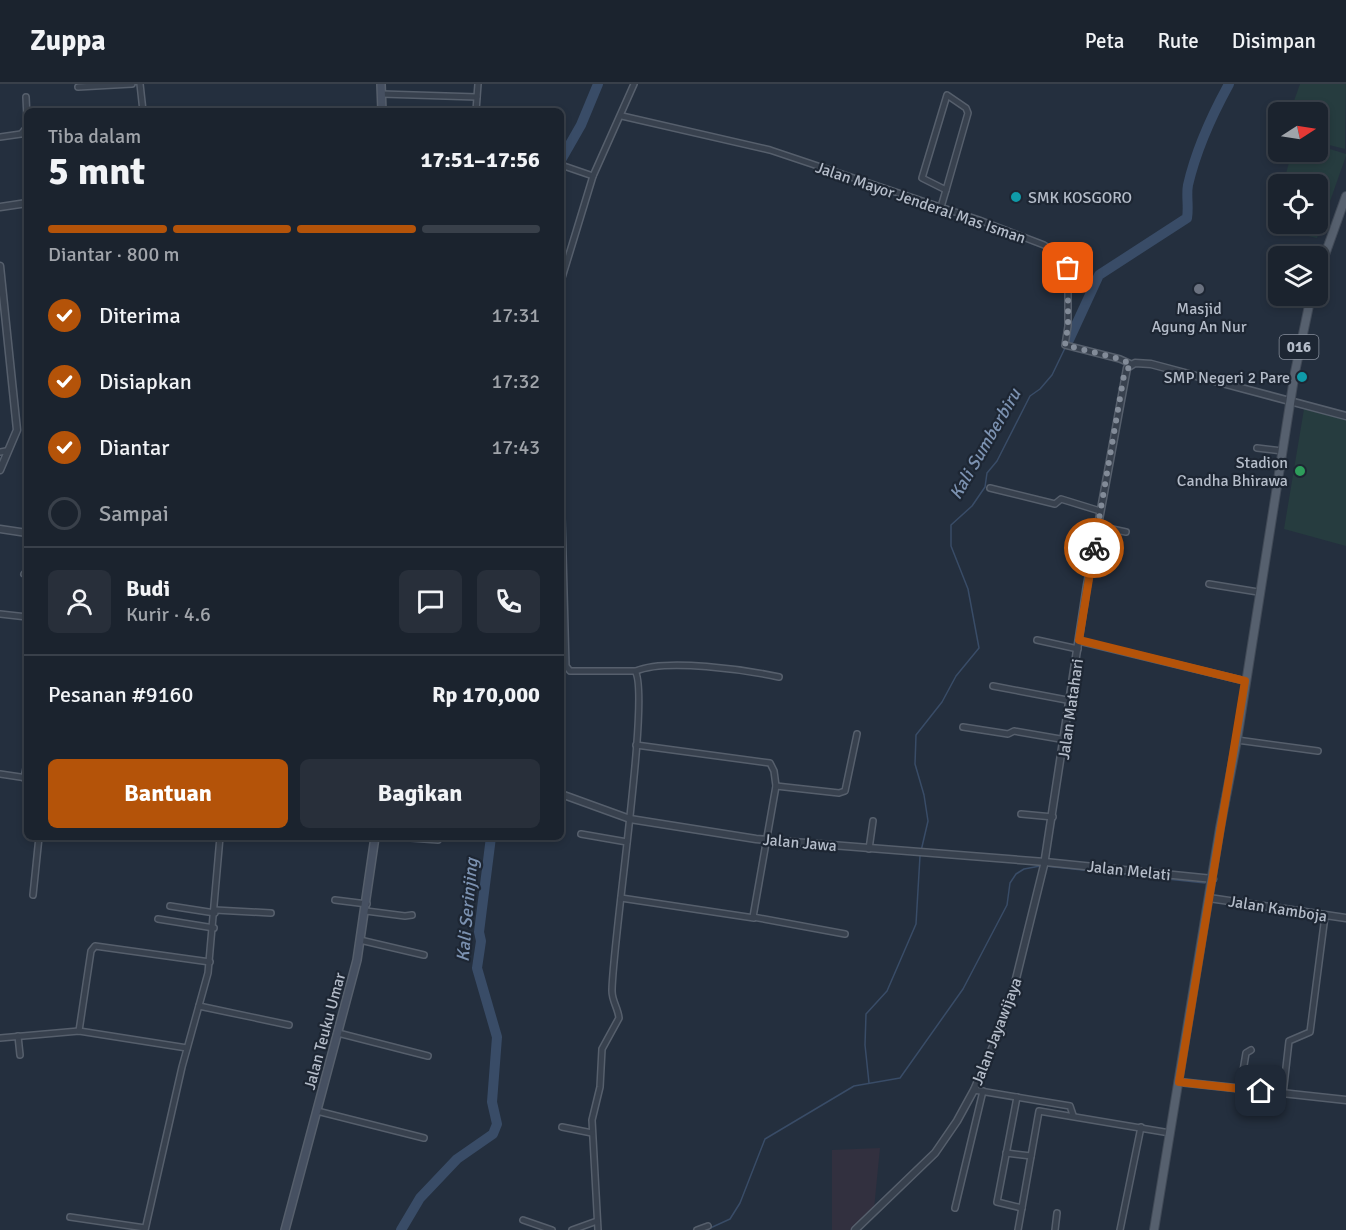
<!DOCTYPE html>
<html lang="id">
<meta charset="utf-8">
<style>
:root{--surface:#1b232e;--page:#282f3a;--text:#f1f3f6;--muted:#a0a4aa;--line:#39404a;--accent:#b45309}
body{margin:0;font-family:Signika,sans-serif;background:var(--page);color:var(--text);height:100vh;display:flex;flex-direction:column;font-size:22px;white-space:nowrap}
*{box-sizing:border-box;margin:0}
p{font-size:20px;color:var(--muted)}
.icon{flex:none;width:33px;height:33px;fill:none;stroke:currentColor;stroke-width:2;stroke-linecap:round;stroke-linejoin:round}
.map{position:relative;flex:1;overflow:hidden}
.side{position:absolute;left:24px;top:24px;width:540px;height:732px;display:flex;flex-direction:column;background:var(--surface);border-radius:9px;box-shadow:0 3px 9px #0003,0 0 0 2px var(--line)}
.side>*{flex:none}
.needle{width:39px;rotate:78deg}
.fabs{position:absolute;left:1268px;top:18px;display:grid;gap:12px}
.fabs a{display:grid;place-items:center;width:60px;height:60px;border-radius:9px;background:var(--surface);box-shadow:0 3px 9px #0003,0 0 0 2px var(--line);font-size:30px}
.pin{position:absolute;display:grid;place-items:center;width:51px;height:51px;color:#fff;margin:-26px;border-radius:12px;box-shadow:0 3px 9px #0006}
.courier{position:absolute;display:grid;place-items:center;width:60px;height:60px;margin:-30px;border:4px solid #b45309;border-radius:50%;background:#fff;color:#222;box-shadow:0 2px 8px #0007}
.head em{font-style:normal;font-weight:700}
.head div{display:flex;flex-direction:column-reverse}
.head{display:flex;align-items:center;justify-content:space-between;height:102px;padding:0 24px}
h1{font-size:39px;font-weight:700;line-height:45px}
.bar{display:grid;grid-template-columns:repeat(4,1fr);gap:9px 6px;align-content:center;height:72px;padding:0 24px}
.bar i{height:8px;border-radius:4px;background:var(--line)}
.bar .selected{background:var(--accent)}
.bar p{grid-column:span 4}
.line{display:flex;align-items:center;gap:15px;padding:0 24px;border-top:2px solid var(--line)}
.line div{flex:1}
.round{display:grid;place-items:center;flex:none;width:63px;height:63px;border-radius:9px;background:var(--page)}
ol{padding:0 24px;list-style:none}
li{display:flex;align-items:center;gap:18px;height:66px}
li p{margin-inline-start:auto}
li .icon{padding:6px;border-radius:50%;background:var(--accent);color:#fff;stroke-width:4}
li:last-child{color:var(--muted)}
li i{width:33px;height:33px;border:3px solid var(--line);border-radius:50%}
.primary-button{display:flex;gap:12px;margin-top:auto;padding:12px 24px}
.primary-button a{flex:1;height:69px;border-radius:9px;background:var(--accent);color:#fff;font-size:24px;font-weight:700;line-height:69px;text-align:center}
.primary-button a+a{background:var(--page);color:var(--text)}
header{display:flex;align-items:center;gap:36px;box-sizing:border-box;height:84px;padding:0 30px;background:var(--surface);border-bottom:2px solid var(--line)}
header strong{font-size:28px}
nav{display:flex;gap:33px;margin-inline-start:auto;font-size:21px}
.map>svg:first-child{display:block}
</style>
<header>
<strong>Zuppa</strong>
<nav><a>Peta</a><a>Rute</a><a>Disimpan</a></nav>
</header>
<div class="map">
<svg width="1346" height="1146" viewBox="0 0 1346 1146">
<rect width="100%" height="100%" fill="#242f3e"/>
<polygon fill="#32303f" points="880,1064 874,1125 853,1146 832,1146 832,1066"/>
<g fill="#263c3f">
<polygon points="1300,0 1346,0 1345,65 1317,58 1317,28 1290,28"/>
<polygon points="1317,61 1346,70 1346,72 1317,154 1272,144 1278,122 1278,140 1317,140 1317,100 1283,100 1292,68 1317,68"/>
<polygon points="1304,325 1346,336 1346,462 1284,445"/>
</g>
<g fill="none" stroke-linecap="round" stroke-linejoin="round">
<g stroke="#394c67" stroke-width="1.5">
<polyline points="921,767 928,737 924,711 915,680 916,651 942,618 956,592 979,564 968,505 951,462 951,441 972,422 985,403 987,389 997,377 1030,312 1040,305 1052,291 1066,262"/>
<polyline points="1045,782 1205,799"/>
<polyline points="869,999 865,961 866,930 887,907 916,840 920,772"/>
<polyline points="706,1146 730,1135 740,1119 765,1055 854,1002 900,994 963,905 1007,821 1010,799 1016,790 1024,785 1040,782"/>
</g>
<g stroke="#394c67" stroke-width="10">
<polyline points="561,76 581,41 598,0"/>
<path d="M1069,256L1099,191L1187,134C1189,123 1186,111 1188,101C1196,66 1212,31 1229,0"/>
<polyline points="401,1146 420,1114 457,1075 493,1050 497,1040 492,1018 497,953 477,884 481,857 479,848 491,753"/>
</g>
<defs>
<g id="minor">
<polyline points="140,0 143,27"/>
<polyline points="78,3 132,0"/>
<polyline points="382,10 477,13"/>
<polygon points="947,11 966,24 968,29 946,106 922,94"/>
<polyline points="26,13 27,34"/>
<polyline points="476,27 478,0"/>
<polyline points="622,32 770,66 979,136 1044,161 1063,174 1068,184 1068,242 1065,261 1120,275 1131,280"/>
<polyline points="0,53 21,50 27,43"/>
<polyline points="561,81 593,92"/>
<polyline points="941,123 946,106"/>
<polyline points="561,197 593,92 634,0"/>
<polyline points="1257,364 1282,367"/>
<polyline points="0,368 6,367"/>
<path d="M561,397L566,582L570,587H635C651,609 612,859 612,907C612,917 618,924 619,934L602,965L600,1003L592,1036L598,1146"/>
<polyline points="990,404 1055,420 1061,415 1100,427"/>
<polyline points="1098,442 1126,448"/>
<polyline points="24,490 27,491"/>
<polyline points="1209,500 1258,508"/>
<polyline points="0,530 27,533"/>
<polyline points="1037,556 1078,565"/>
<polyline points="1079,557 1245,597"/>
<path d="M636,587C666,574 746,586 779,593"/>
<polyline points="993,602 1072,617"/>
<polyline points="963,643 1008,650 1014,647 1066,656"/>
<polyline points="1237,656 1318,667"/>
<polyline points="636,661 770,679 774,687 776,702 753,833 845,850"/>
<polyline points="0,690 27,694"/>
<polyline points="24,694 27,679"/>
<polyline points="776,702 839,709 845,707 857,650"/>
<polyline points="1021,730 1053,733"/>
<polyline points="581,750 627,758"/>
<polyline points="397,753 438,756"/>
<polyline points="869,765 873,737"/>
<polyline points="33,811 39,753"/>
<polyline points="621,814 754,834"/>
<polyline points="335,816 367,820"/>
<polyline points="170,822 215,829"/>
<polyline points="215,826 271,829"/>
<polyline points="366,827 405,832 412,831"/>
<polyline points="158,835 214,844"/>
<polyline points="360,856 424,871"/>
<polyline points="199,922 289,941"/>
<polyline points="79,947 91,867 95,862 210,878"/>
<polyline points="338,949 428,972"/>
<polyline points="18,952 20,971"/>
<polyline points="0,954 79,947 187,964"/>
<polyline points="1240,1005 1246,969 1251,966"/>
<polyline points="974,1006 1070,1022 1073,1031"/>
<polyline points="1283,1010 1289,957 1310,948 1325,832"/>
<polyline points="1017,1013 997,1118 1022,1124"/>
<polyline points="317,1027 424,1054"/>
<polyline points="562,1043 592,1049"/>
<polyline points="1006,1069 1031,1072"/>
<polyline points="955,1124 983,1007"/>
<polyline points="70,1133 145,1144"/>
<polyline points="523,1136 552,1146"/>
<polyline points="145,1146 182,983 208,889 220,753"/>
<polyline points="572,1146 597,1137"/>
<polyline points="697,1146 708,1142"/>
<polyline points="1018,1146 1039,1027 1170,1049"/>
<polyline points="1055,1146 1057,1129"/>
<polyline points="1120,1146 1141,1043"/>
</g>
<g id="tertiary">
<polyline points="0,123 27,119"/>
<polyline points="0,182 17,346 0,386"/>
<polyline points="0,445 27,449"/>
<polyline points="561,710 630,735 756,755 1045,778 1213,795"/>
<polyline points="1209,814 1346,834"/>
<polyline points="1179,998 1346,1016"/>
<polyline points="855,1146 935,1069 957,1037 974,1006 1001,944 1013,907 1044,781 1087,501 1127,284 1135,279 1151,280 1346,332"/>
</g>
<g id="secondary">
<polyline points="381,0 382,27"/>
<polyline points="285,1146 357,876 375,753"/>
</g>
<g id="primary">
<polyline points="1317,193 1346,112"/>
<polyline points="1154,1146 1220,744 1237,656 1295,288 1311,212"/>
</g>
</defs>
<use href="#minor" stroke="#565f6c" stroke-width="8"/>
<use href="#tertiary" stroke="#565f6c" stroke-width="9"/>
<use href="#secondary" stroke="#565f6c" stroke-width="10"/>
<use href="#primary" stroke="#414a57" stroke-width="10"/>
<use href="#minor" stroke="#38414e" stroke-width="5"/>
<use href="#tertiary" stroke="#38414e" stroke-width="6"/>
<use href="#secondary" stroke="#465061" stroke-width="7"/>
<use href="#primary" stroke="#56606e" stroke-width="8"/>
</g>
<g fill="none" stroke-linecap="round" stroke-linejoin="round">
<polyline stroke="#828b98" stroke-width="6" stroke-dasharray="0 10.8" points="1068,184 1068,242 1065,261 1120,275 1131,280 1124,291 1094,464"/>
<polyline stroke="#b45309" stroke-width="8" points="1094,464 1079,556 1245,597 1179,998 1261,1007"/>
</g>
<g fill="#0f9aa8" stroke="#1d2633" stroke-width="2">
<circle cx="1016" cy="113" r="6"/>
<circle cx="1302" cy="293" r="6"/>
</g>
<circle fill="#6b7280" stroke="#1d2633" stroke-width="2" cx="1199" cy="205" r="6"/>
<circle fill="#2e9e5b" stroke="#1d2633" stroke-width="2" cx="1300" cy="387" r="6"/>
<g text-anchor="middle" stroke-width="4.5" stroke-linejoin="round" paint-order="stroke">
<rect fill="#1d2633" stroke="#878f9c" stroke-width="1.5" x="1279.5" y="251" width="39" height="24" rx="4.5"/>
<g font-size="15" font-weight="bold" fill="#b4bcc9">
<text x="1299" y="268">016</text>
</g>
<g font-size="16" fill="#b4bcc9" stroke="#1d2633" text-anchor="end">
<text x="1028" y="119" text-anchor="start">SMK KOSGORO</text>
<text x="1199" y="230" text-anchor="middle">Masjid<tspan x="1199" dy="18">Agung An Nur</tspan></text>
<text x="1290" y="299">SMP Negeri 2 Pare</text>
<text x="1288" y="384">Stadion<tspan x="1288" dy="18">Candha Bhirawa</tspan></text>
</g>
<g font-size="16" fill="#b4bcc9" stroke="#1d2633">
<text transform="translate(921 118) rotate(19)" y="6">Jalan Mayor Jenderal Mas Isman</text>
<text transform="translate(1070 625) rotate(-82)" y="6">Jalan Matahari</text>
<text transform="translate(800 758) rotate(5)" y="6">Jalan Jawa</text>
<text transform="translate(1129 786) rotate(6)" y="6">Jalan Melati</text>
<text transform="translate(1278 824) rotate(9)" y="6">Jalan Kamboja</text>
<text transform="translate(324 947) rotate(-75)" y="6">Jalan Teuku Umar</text>
<text transform="translate(996 947) rotate(-69)" y="6">Jalan Jayawijaya</text>
</g>
<g font-size="18" font-style="italic" fill="#7c92b1" stroke="#1d2633">
<text transform="translate(985 360) rotate(-60)" y="6">Kali Sumberbiru</text>
<text transform="translate(467 826) rotate(-85)" y="6">Kali Serinjing</text>
</g>
</g>
</svg>
<div class="fabs">
<a><svg class="needle" viewBox="-14 -14 28 28"><path d="M0-13l5 13h-10z" fill="#e53935"/><path d="M0 13l5-13h-10z" fill="#a0a4aa"/></svg></a>
<a><svg class="icon" aria-label="locate" viewBox="0 0 24 24"><circle cx="12" cy="12" r="6"/><path d="M12 2v4M12 18v4M2 12h4M18 12h4"/></svg></a>
<a><svg class="icon" aria-label="layers" viewBox="0 0 24 24"><path d="M12 4l9 5-9 5-9-5zM3 14l9 5 9-5"/></svg></a>
</div>
<div class="pin" style="left:1068px;top:184px;background:#ea580c"><svg class="icon" aria-label="bag" viewBox="0 0 24 24"><path d="M5 8h14l-1 12H6zM9 8a3 3 0 0 1 6 0"/></svg></div>
<div class="pin" style="left:1261px;top:1007px;background:#1f2937"><svg class="icon" aria-label="home" viewBox="0 0 24 24"><path d="M3 11l9-7 9 7M6 9v11h12V9"/></svg></div>
<div class="courier" style="left:1094px;top:464px"><svg class="icon" aria-label="bike" viewBox="0 0 24 24"><circle cx="6" cy="16" r="4"/><circle cx="18" cy="16" r="4"/><path d="M6 16l4-8h5l3 8M10 8l3 8H6M13 5h3"/></svg></div>
<section class="side">
<div class="head"><div><h1>5 mnt</h1><p>Tiba dalam</p></div><em>17:51–17:56</em></div>
<div class="bar"><i class="selected"></i><i class="selected"></i><i class="selected"></i><i></i><p>Diantar · 800 m</p></div>
<ol>
<li><svg class="icon" aria-label="check" viewBox="0 0 24 24"><path d="M5 12l5 5 9-10"/></svg>Diterima<p>17:31</p></li>
<li><svg class="icon" aria-label="check" viewBox="0 0 24 24"><path d="M5 12l5 5 9-10"/></svg>Disiapkan<p>17:32</p></li>
<li><svg class="icon" aria-label="check" viewBox="0 0 24 24"><path d="M5 12l5 5 9-10"/></svg>Diantar<p>17:43</p></li>
<li><i></i>Sampai</li>
</ol>
<div class="line" style="height:108px"><a class="round"><svg class="icon" aria-label="person" viewBox="0 0 24 24"><circle cx="12" cy="8" r="4"/><path d="M4 21q1-7 8-7t8 7"/></svg></a><div><b>Budi</b><p>Kurir · 4.6</p></div><a class="round"><svg class="icon" aria-label="chat" viewBox="0 0 24 24"><path d="M4 5h16v11H9l-5 4z"/></svg></a><a class="round"><svg class="icon" aria-label="phone" viewBox="0 0 24 24"><path d="M5 4h4l2 5-3 2q2 4 5 5l2-3 5 2v4C11 20 4 13 5 4z"/></svg></a></div>
<div class="line" style="height:78px"><div>Pesanan #9160</div><b>Rp 170,000</b></div>
<div class="primary-button"><a>Bantuan</a><a>Bagikan</a></div>
</section>
</div>
